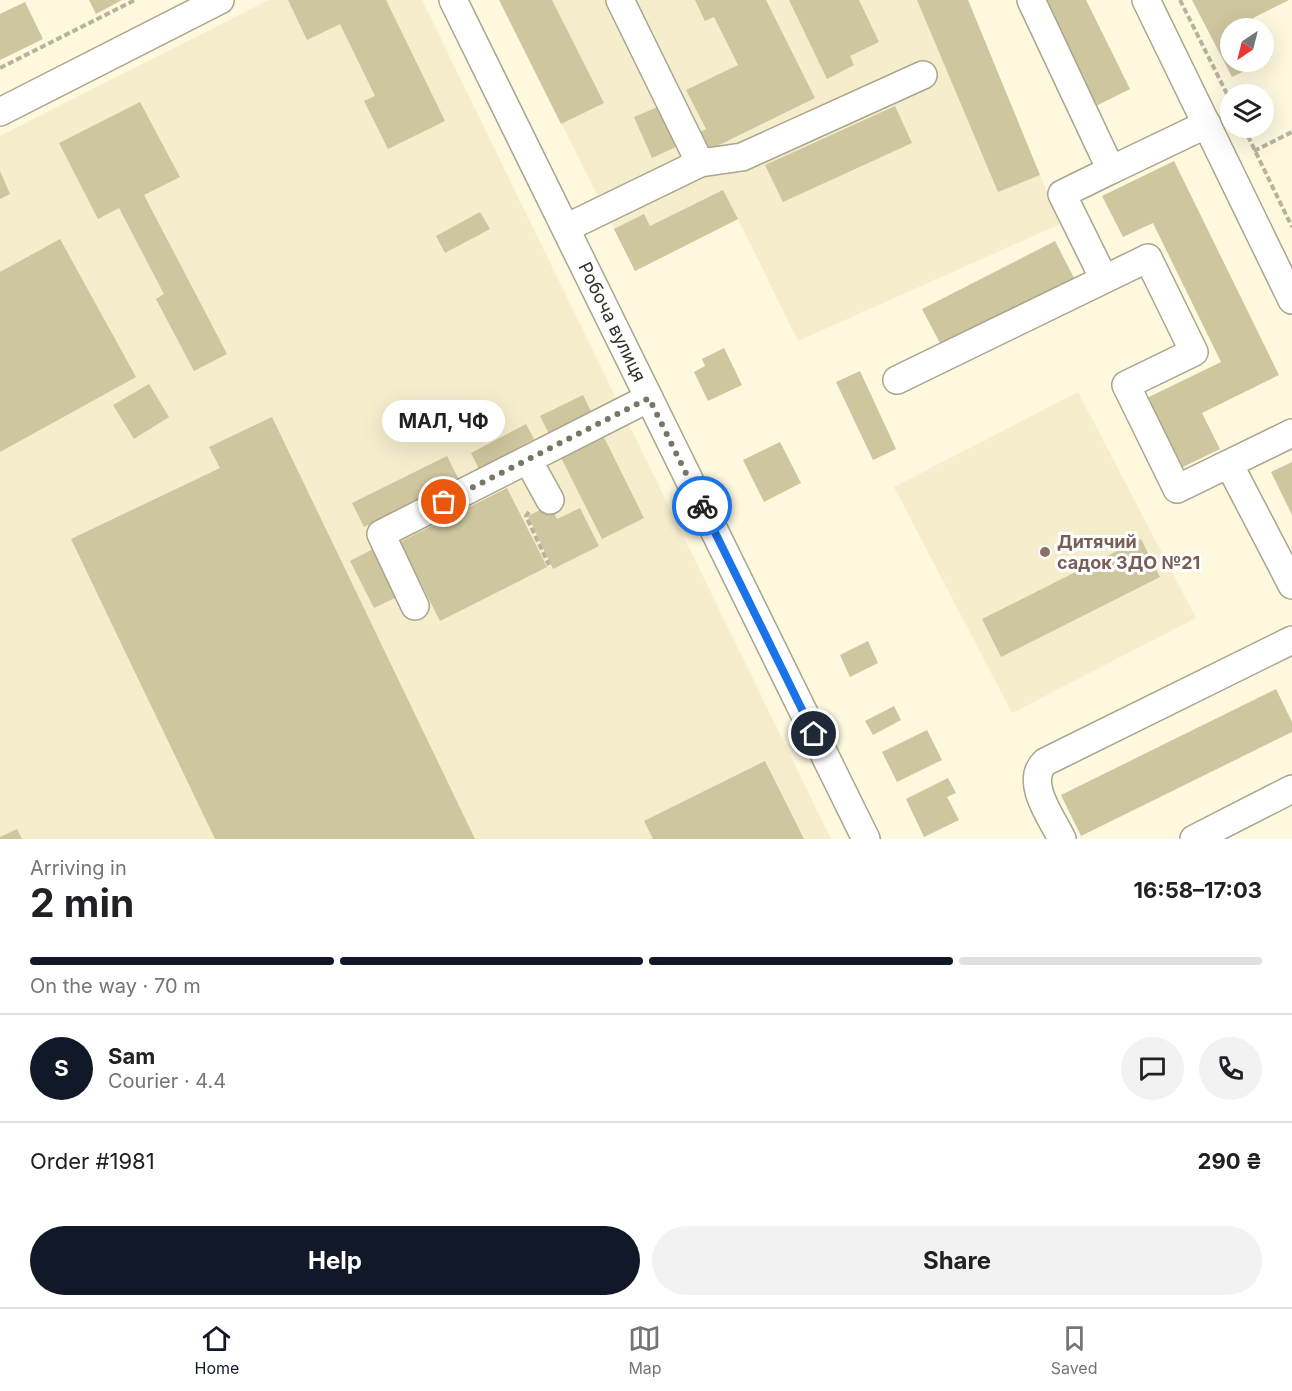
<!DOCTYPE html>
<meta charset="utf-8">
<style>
:root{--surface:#fff;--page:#f2f2f2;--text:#202124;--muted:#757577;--line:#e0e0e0;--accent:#111827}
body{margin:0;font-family:Inter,sans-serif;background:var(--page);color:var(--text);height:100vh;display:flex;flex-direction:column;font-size:22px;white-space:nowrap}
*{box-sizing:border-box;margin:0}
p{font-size:20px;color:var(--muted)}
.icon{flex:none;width:33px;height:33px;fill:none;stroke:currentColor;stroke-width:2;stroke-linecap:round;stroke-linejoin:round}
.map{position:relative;height:839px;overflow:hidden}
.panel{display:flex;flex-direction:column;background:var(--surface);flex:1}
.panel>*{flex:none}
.needle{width:39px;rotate:215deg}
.buttons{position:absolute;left:1220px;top:18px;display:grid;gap:12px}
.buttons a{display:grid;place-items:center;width:54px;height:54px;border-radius:50%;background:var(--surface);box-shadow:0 6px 24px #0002;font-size:30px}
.pin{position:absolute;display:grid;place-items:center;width:51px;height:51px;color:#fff;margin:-26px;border:3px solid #fff;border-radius:50%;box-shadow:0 2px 6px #0007}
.courier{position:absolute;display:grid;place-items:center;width:60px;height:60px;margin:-30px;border:4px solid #1a73e8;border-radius:50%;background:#fff;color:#222;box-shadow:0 2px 8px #0007}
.bubble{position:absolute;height:42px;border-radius:21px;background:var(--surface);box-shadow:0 6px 24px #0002;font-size:20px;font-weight:700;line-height:42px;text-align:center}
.overview em{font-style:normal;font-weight:700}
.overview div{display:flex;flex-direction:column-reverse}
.overview{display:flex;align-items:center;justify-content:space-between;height:102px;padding:0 30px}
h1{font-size:39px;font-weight:700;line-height:45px}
.bar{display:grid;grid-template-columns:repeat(4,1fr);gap:9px 6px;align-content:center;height:72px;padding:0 30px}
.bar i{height:8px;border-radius:4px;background:var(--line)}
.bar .current{background:var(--accent)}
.bar p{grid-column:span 4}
.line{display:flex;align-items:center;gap:15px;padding:0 30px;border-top:2px solid var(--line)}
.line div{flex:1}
.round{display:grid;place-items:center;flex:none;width:63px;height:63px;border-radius:32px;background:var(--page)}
.cta{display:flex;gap:12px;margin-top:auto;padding:12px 30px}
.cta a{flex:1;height:69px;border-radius:36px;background:var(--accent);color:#fff;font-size:24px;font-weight:700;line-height:69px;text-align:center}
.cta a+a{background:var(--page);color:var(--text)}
.tab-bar{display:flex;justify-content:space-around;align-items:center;height:84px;border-top:2px solid var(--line);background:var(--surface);font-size:16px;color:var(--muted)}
.tab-bar a{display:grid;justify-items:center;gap:3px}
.tab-bar .current{color:var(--accent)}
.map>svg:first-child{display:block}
</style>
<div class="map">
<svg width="1292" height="839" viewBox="0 0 1292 839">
<rect width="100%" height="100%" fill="#fdf8de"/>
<g fill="#f5edcc">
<polygon points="269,0 422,0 831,839 0,839 0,136"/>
<polygon points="500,0 968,0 1060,224 798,341 738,219 635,271"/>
<polygon points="1078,392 1196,618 1012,713 894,487"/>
</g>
<g fill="#cec69f">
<polygon points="89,0 122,0 96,14"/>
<polygon points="288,0 386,0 445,121 388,149 364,101 375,96 340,24 307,40"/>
<polygon points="499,0 552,0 604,103 561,124"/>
<polygon points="695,0 766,0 815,98 707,151 698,133 706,129 686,90 738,65 714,17 705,21"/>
<polygon points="789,0 859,0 879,42 850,56 854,65 827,79"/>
<polygon points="917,0 968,0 1040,175 998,192"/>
<polygon points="1038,0 1086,0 1130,89 1092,108"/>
<polygon points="1192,0 1289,0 1253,18 1258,28 1230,28 1230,62 1263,62 1232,77"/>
<polygon points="25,2 43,39 0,60 0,14"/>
<polygon points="1263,38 1272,57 1263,61"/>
<polygon points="140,102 180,177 144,195 227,354 194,371 156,299 164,294 119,208 98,219 59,143"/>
<polygon points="660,106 678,146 652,158 634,117"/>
<polygon points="895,106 912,143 783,202 765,165"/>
<polygon points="1174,161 1279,375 1202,413 1220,449 1181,468 1147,398 1221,362 1153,223 1123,237 1102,196"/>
<polygon points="0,171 10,194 0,199"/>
<polygon points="723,190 738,219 635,271 614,229 644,214 650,226"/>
<polygon points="480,212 490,229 445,253 436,236"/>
<polygon points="60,239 136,377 0,452 0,272"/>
<polygon points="1055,241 1074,278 941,345 922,309"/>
<polygon points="724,348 742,385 708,401 694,372 705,366 702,359"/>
<polygon points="860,371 896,449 873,460 836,382"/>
<polygon points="149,384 169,417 134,439 113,405"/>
<polygon points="583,395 644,518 602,539 540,416"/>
<polygon points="272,417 475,839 215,839 71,539 220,468 209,447"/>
<polygon points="526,424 534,439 479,469 471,453"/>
<polygon points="780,442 801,483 764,502 743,460"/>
<polygon points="447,456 459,480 364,527 352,503"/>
<polygon points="1292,462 1292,515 1271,472"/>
<polygon points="507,488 547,567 440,621 400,542"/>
<polygon points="550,505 557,519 580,508 599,546 553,569 528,516"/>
<polygon points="1141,539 1160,577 1001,657 982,619"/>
<polygon points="377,547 401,595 374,608 350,561"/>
<polygon points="868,641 878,663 850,677 840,655"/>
<polygon points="1276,689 1292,722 1292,732 1081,836 1061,795"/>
<polygon points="894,706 901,720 873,735 865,721"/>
<polygon points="927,730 942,760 897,782 882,752"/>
<polygon points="765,761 804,839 653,839 644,821"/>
<polygon points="948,778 956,793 947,797 959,820 924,837 906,799"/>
<polygon points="17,829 22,839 0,839 0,837"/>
</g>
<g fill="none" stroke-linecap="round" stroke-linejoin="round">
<defs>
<g id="minor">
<polyline points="453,0 866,839"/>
<polyline points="620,0 700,163"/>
<polyline points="1031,0 1111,170 1207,124"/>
<polyline points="1146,0 1292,300"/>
<polyline points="0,112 220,0"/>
<polyline points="566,228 700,163 742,157 923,75"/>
<polyline points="1104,279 1062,194 1111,170"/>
<polyline points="897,380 1148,258 1194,352 1126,385 1177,489 1292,433"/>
<polyline points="528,460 550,500"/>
<polyline points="1229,464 1292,585"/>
<polyline points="415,606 381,534 649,398"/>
<path d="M1062,839C1052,818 1024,782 1045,762L1292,640"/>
<polyline points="1194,839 1292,789"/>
</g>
</defs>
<use href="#minor" stroke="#aaa58d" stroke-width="30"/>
<g stroke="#b7b39f" stroke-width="4" stroke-dasharray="6 3" stroke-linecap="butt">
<polyline points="1180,0 1230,100"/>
<polyline points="0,68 135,0"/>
<polyline points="1244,128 1292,227"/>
<polyline points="1254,151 1292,132"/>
<polyline points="529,512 526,516 549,565"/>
</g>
<use href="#minor" stroke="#fff" stroke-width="27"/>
</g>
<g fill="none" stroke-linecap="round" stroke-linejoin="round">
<polyline stroke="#797666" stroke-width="6" stroke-dasharray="0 10.8" points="444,502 649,398 702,506"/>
<polyline stroke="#1a73e8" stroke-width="8" points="702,506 814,734"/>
</g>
<circle fill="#8d6e63" stroke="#fff" stroke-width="2" cx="1045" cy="552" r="6"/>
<g text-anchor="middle" stroke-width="6" stroke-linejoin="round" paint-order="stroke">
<g font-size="18" fill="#323026" stroke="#fff">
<text transform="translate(612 322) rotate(64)" y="6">Робоча вулиця</text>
</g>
<g font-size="18" font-weight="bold" fill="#785e54" stroke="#fff" text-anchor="start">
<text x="1057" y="548">Дитячий<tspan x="1057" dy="21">садок ЗДО №21</tspan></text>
</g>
</g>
</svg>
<div class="buttons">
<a><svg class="needle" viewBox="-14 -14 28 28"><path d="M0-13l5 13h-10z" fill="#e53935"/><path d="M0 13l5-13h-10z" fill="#757577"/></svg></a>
<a><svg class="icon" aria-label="layers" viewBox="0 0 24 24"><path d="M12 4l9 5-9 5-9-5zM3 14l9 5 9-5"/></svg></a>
</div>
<div class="pin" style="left:444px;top:502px;background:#ea580c"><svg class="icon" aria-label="bag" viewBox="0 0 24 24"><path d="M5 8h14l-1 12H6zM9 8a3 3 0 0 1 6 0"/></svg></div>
<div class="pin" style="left:814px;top:734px;background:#1f2937"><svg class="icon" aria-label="home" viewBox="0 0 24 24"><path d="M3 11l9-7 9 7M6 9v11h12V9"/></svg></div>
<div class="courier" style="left:702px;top:506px"><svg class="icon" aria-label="bike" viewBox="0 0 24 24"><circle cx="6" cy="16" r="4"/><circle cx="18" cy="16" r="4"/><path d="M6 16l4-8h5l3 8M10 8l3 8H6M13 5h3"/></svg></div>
<div class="bubble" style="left:382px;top:400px;width:123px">МАЛ, ЧФ</div>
</div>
<section class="panel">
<div class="overview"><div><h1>2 min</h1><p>Arriving in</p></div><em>16:58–17:03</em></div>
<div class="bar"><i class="current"></i><i class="current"></i><i class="current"></i><i></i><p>On the way · 70 m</p></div>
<div class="line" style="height:108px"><b class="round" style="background:var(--accent);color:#fff">S</b><div><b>Sam</b><p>Courier · 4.4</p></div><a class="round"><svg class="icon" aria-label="chat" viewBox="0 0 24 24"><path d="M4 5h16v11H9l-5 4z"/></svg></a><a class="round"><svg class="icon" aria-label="phone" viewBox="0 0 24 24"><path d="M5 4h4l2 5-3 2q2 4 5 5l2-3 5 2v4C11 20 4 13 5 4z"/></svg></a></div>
<div class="line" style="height:78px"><div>Order #1981</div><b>290 ₴</b></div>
<div class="cta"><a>Help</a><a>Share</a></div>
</section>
<nav class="tab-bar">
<a class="current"><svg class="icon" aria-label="home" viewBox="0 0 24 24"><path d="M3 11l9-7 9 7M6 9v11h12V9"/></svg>Home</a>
<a><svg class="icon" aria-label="map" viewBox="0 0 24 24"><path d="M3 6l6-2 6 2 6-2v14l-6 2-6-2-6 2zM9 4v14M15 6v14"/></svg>Map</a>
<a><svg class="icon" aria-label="saved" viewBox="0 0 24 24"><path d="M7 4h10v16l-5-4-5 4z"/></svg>Saved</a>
</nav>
